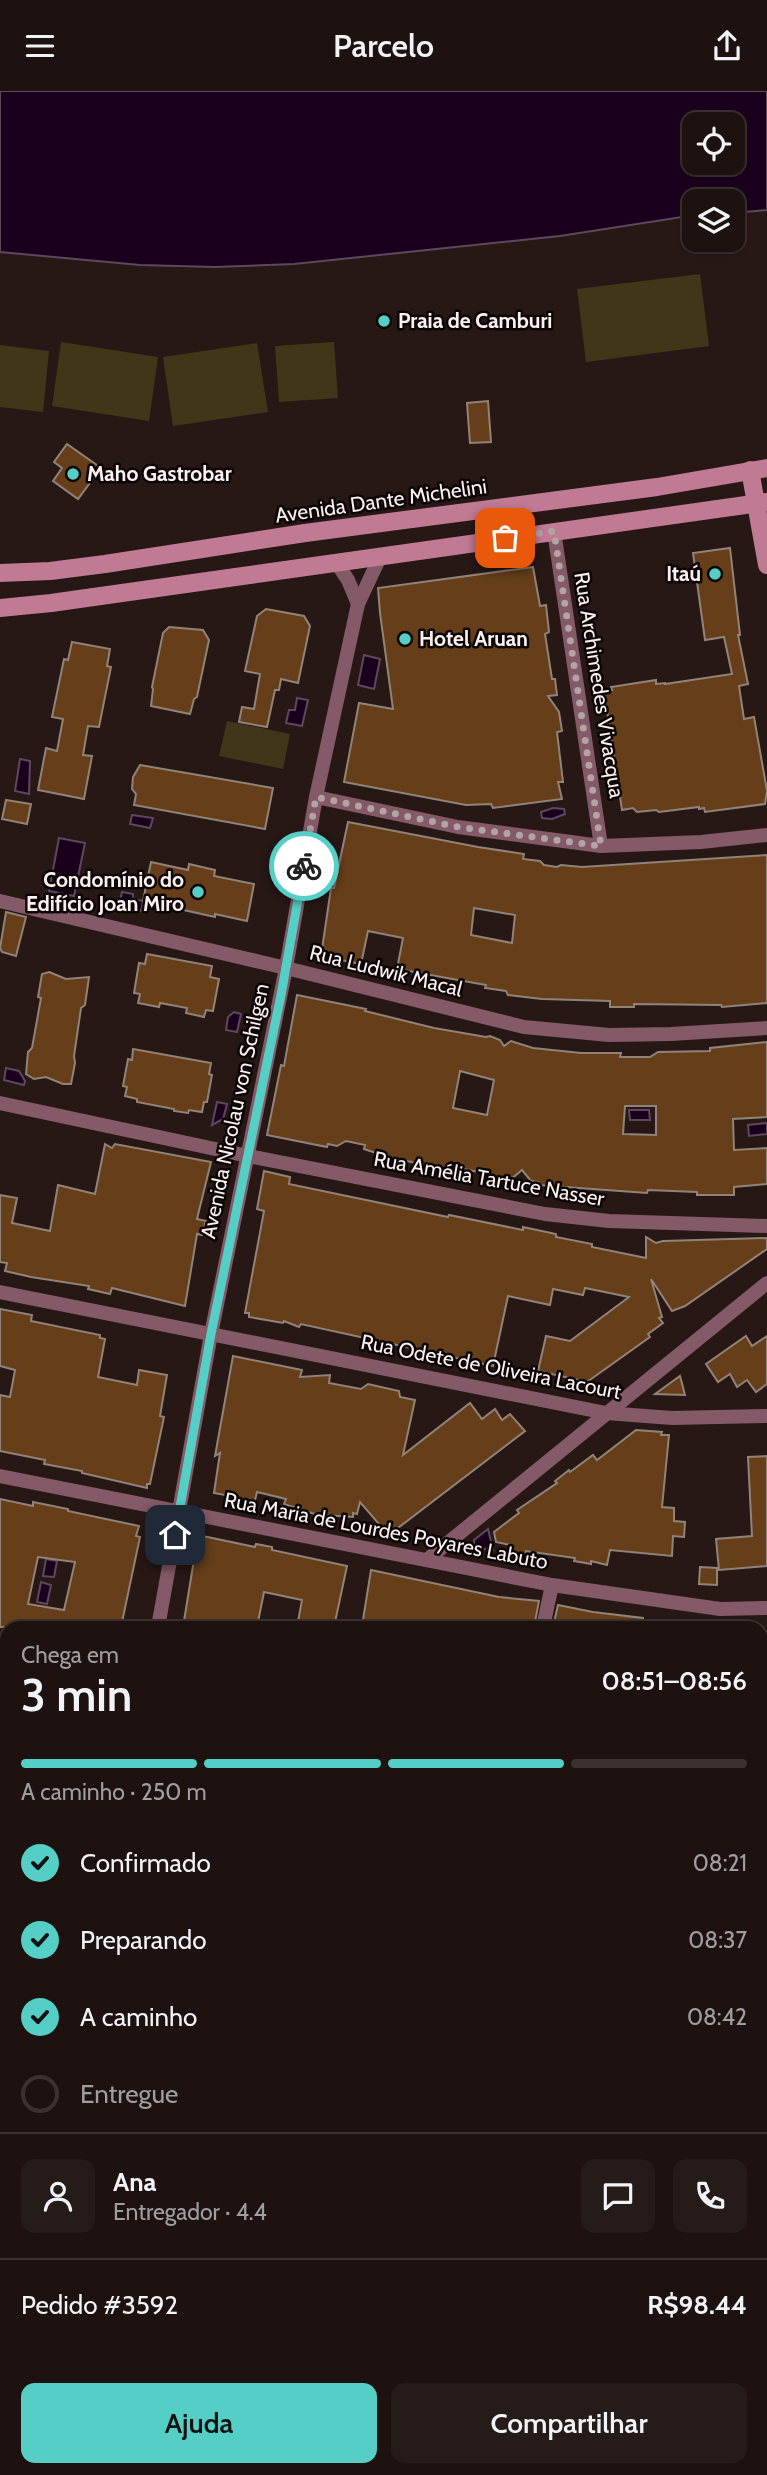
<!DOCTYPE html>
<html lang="pt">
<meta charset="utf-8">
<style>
:root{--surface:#1d1210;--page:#251b19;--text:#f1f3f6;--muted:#a09e9f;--line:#3b3230;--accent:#55cec5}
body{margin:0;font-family:Cabin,sans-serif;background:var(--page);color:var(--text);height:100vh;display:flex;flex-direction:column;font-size:26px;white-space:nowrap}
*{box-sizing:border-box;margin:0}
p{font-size:23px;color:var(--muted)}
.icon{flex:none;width:38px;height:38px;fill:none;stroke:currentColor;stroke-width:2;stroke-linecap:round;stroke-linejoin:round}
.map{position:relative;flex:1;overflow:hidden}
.sheet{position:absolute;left:0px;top:1530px;width:768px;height:856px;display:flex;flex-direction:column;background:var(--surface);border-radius:21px 21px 0 0;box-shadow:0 2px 5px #0004,0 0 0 2px var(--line)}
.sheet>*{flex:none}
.controls{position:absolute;left:682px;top:21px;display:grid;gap:14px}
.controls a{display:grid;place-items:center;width:63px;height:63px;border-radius:14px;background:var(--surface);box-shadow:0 2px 5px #0004,0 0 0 2px var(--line);font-size:35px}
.pin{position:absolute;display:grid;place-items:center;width:60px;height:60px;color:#fff;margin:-30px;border-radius:14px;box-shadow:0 4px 10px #0006}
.courier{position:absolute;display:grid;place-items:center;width:70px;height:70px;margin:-35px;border:5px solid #55cec5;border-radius:50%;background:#fff;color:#222;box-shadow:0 2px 9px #0007}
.overview em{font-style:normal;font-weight:600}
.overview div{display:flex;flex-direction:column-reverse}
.overview{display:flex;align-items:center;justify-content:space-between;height:119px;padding:0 21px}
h1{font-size:46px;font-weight:600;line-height:52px}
.bar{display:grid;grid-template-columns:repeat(4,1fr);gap:10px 7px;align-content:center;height:84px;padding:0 21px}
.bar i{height:9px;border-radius:5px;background:var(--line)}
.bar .selected{background:var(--accent)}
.bar p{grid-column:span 4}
.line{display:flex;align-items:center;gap:18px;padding:0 21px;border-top:2px solid var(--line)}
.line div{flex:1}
.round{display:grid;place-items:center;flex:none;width:74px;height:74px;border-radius:14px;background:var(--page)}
ol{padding:0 21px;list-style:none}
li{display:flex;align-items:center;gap:21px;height:77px}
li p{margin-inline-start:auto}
li .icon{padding:7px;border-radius:50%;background:var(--accent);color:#111;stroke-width:4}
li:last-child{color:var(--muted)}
li i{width:38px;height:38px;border:4px solid var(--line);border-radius:50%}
.action{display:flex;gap:14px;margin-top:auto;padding:14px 21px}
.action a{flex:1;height:80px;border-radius:14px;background:var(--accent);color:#111;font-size:28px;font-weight:600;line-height:80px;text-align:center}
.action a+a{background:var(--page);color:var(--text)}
header{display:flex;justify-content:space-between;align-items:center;height:91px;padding:0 21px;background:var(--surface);font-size:32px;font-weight:600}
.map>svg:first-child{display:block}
</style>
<header><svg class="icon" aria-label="menu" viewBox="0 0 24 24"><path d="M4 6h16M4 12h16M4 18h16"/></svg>Parcelo<svg class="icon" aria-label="share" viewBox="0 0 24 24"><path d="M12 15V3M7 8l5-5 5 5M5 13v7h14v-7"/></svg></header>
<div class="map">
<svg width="767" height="2384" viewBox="0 0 767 2384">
<rect width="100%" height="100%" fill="#271816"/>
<g fill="#413718">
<polygon points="700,183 709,255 586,271 577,198"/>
<polygon points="61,251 158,266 149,330 52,315"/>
<polygon points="334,251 338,307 279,311 275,255"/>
<polygon points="257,252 268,321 173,335 163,266"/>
<polygon points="0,254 49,260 43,321 0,316"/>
<polygon points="227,630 290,643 283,678 219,665"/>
<polygon points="7,1707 7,1786 3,1789 0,1789 0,1744"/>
<polygon points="7,1894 7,1930 0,1928 0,1900"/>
</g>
<g fill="#1b001e" stroke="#5e485d" stroke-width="2" fill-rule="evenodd">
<path d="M0,0H767V119L733,122V110H695V124L560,145L294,173L215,176L140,174L0,161ZM695,33H733V72H695Z"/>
<polygon points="364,564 380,568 374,598 358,594"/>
<polygon points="297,607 308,609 302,635 286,632 289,619 295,619"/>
<polygon points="20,668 30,670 29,703 15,700"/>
<polygon points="553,717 564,718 565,723 552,728 542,727 541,721"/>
<polygon points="132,724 153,727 150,737 130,733"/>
<polygon points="59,747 85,752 74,805 49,800"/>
<polygon points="122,801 133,803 133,808 143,810 141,820 119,816"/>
<polygon points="234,921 241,923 237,941 226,939 228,926"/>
<polygon points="6,977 19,980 25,990 24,994 4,989"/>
<polygon points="217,1011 227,1013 223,1028 212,1034"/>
<polygon points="629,1019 649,1019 650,1029 630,1029"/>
<polygon points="767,1032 767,1043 749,1045 748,1034"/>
<polygon points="488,1438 493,1459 474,1456 474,1449"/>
<polygon points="46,1468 57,1470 54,1486 43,1485"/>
<polygon points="41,1491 51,1494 47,1513 37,1511"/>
</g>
<g fill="#663e19" stroke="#918378" stroke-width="2" fill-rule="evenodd">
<polygon points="488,310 491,351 470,352 467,312"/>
<polygon points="67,353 101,377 78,408 53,390 62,377 54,371"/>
<polygon points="730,457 740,544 738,544 748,593 739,595 744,628 754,626 767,700 765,713 705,721 704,717 699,718 699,716 659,721 656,719 637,721 633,717 622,719 604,600 612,599 611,596 656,589 656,593 665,592 665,593 732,583 724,546 705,549 693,462"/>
<polygon points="533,476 540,515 546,514 549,541 545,543 552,588 555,588 557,604 548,605 559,621 562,640 557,641 563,691 558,691 562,708 493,717 491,713 466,714 344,691 359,612 393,618 380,522 378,497"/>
<polygon points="266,518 304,525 310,535 298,592 281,588 279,599 275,599 267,636 239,631 242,616 254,618 260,583 245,580 257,525"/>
<polygon points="169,536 203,539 209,549 197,606 194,608 190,623 151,615 153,598 152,596 163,542"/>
<polygon points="72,551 110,558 107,575 111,576 99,636 88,635 83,664 92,665 84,708 38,699 46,657 57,660 63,628 52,626 64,568 68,569"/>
<polygon points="140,674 273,697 265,738 134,714 136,703 132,698 133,686"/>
<polygon points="6,709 31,713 27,733 2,728"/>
<path d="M348,731L478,756L524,763L523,768L540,770L544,774L557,776L561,774L582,776L767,764V912L722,916L721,914L634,913V916H610V910L542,908L508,904L506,900L485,897L486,894L397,878L403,847L368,840L361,873L321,865L331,797H334ZM474,817L515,824L512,852L471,844Z"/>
<polygon points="151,771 188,779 189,773 215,779 214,785 254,793 247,830 215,823 215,826 143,810"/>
<polygon points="6,821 26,826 16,865 2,861 0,857"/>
<polygon points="147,863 212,875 210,886 219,888 213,920 206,919 204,926 186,922 187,917 160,912 159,916 138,912 140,903 134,902 139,872 145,873"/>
<polygon points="49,881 66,888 89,886 85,914 81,917 74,965 75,972 71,993 63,993 46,986 34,988 26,983 28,961 32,957 41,907 38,906 42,883"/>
<path d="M297,904L366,918L365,920L434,937L486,946L490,945L500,949L504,955L511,950L533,957L581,962H621L620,966H650L658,961L710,960V957L767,951V1026L733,1028L734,1059L767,1057V1093L734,1096V1104H697V1101L648,1099L647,1102L538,1094V1091L531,1090L522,1079L509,1090L488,1087L489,1083L458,1077V1081L388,1066L364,1058L365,1054L346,1050L337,1055L328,1053L327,1056L267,1044L281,974L284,975ZM460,980L494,989L487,1024L453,1017ZM625,1015H656V1044L623,1043Z"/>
<polygon points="133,958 211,972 209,983 212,984 207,1011 204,1011 202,1021 189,1019 188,1022 174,1020 174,1018 137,1011 137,1008 125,1005 127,996 123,995 128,968 132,969"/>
<polygon points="105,1053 112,1057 115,1053 211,1071 197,1128 206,1130 202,1144 197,1143 185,1215 112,1197 110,1203 88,1198 89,1195 31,1186 5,1180 7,1172 0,1171 0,1104 17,1107 12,1132 50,1140 58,1094 95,1103"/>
<polygon points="264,1080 290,1086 289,1093 448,1126 449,1124 523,1139 523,1136 556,1143 556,1146 592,1153 592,1156 646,1167 646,1146 656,1152 663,1150 767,1147 767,1158 685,1215 672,1220 651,1188 662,1226 659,1227 663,1232 648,1243 650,1246 587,1291 538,1280 546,1245 570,1250 629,1206 585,1197 583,1204 553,1198 550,1214 508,1205 493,1275 301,1233 299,1236 284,1230 283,1232 249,1226 249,1222 245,1222 264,1120 257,1118"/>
<polygon points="0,1218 32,1224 31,1230 100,1244 100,1247 105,1248 98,1286 137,1294 139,1279 167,1284 160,1325 164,1326 150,1393 147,1393 147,1397 82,1382 82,1380 44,1373 45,1369 0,1360 0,1304 10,1306 15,1279 0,1275"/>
<polygon points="746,1245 752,1255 767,1245 767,1293 756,1301 747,1289 737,1296 730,1283 718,1291 706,1273"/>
<polygon points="233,1265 302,1279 300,1286 330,1284 329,1292 361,1298 368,1293 399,1300 400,1306 415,1309 403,1364 470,1312 482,1328 495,1318 502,1329 510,1323 525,1340 394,1440 385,1440 360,1411 357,1423 353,1422 353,1426 324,1424 324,1426 284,1413 286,1408 257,1401 254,1413 230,1409 231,1405 214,1402 220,1362 215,1365"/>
<polygon points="680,1285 685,1304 655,1303"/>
<polygon points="636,1339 662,1341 661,1344 669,1344 662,1416 674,1417 674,1430 685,1431 684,1446 673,1445 672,1465 610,1459 607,1474 591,1470 591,1473 574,1470 575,1467 526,1460 524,1467 509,1463 510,1454 496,1451 494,1441 519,1422 517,1419 557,1392 555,1390 569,1379 570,1381 593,1364 597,1369"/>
<polygon points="767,1365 767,1475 719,1479 716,1448 752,1445 748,1366"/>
<path d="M0,1408L33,1415V1411L68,1418V1420L139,1435L136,1445L140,1446L121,1536H0ZM38,1466L75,1471L64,1519L28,1513Z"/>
<polygon points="198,1444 255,1456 256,1453 272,1456 272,1459 347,1475 334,1536 297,1536 302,1509 264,1501 257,1536 183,1536"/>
<polygon points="700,1476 717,1477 717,1494 699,1493"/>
<polygon points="371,1479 499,1506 539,1510 534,1536 362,1535"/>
<polygon points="558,1514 593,1521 643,1527 643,1536 553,1536"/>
</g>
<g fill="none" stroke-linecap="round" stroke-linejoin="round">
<g stroke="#845968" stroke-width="14">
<polyline points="554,440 601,755"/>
<polyline points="336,471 348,489 358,513"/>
<polyline points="316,706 458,736 601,755 701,751 767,744"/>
<polyline points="0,810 286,877 524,936 609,944 671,943 767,937"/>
<polyline points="0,1012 248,1065 545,1123 609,1130 767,1135"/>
<polyline points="0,1201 606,1322 672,1327 767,1325"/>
<polyline points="0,1385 552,1494 720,1518 767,1517"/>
<polyline points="428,1468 767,1192"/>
<polyline points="158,1536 211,1243 286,877 316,706 358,513 381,464"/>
<polyline points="543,1536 552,1494"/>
<polyline points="0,1582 7,1583"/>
<polyline points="0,1679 7,1646"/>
<polyline points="761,1710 767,1711"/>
<polyline points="761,1893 767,1893"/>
<polyline points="0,1945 7,1947"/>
<polyline points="761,2076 767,2076"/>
<polyline points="0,2135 7,2136"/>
<polyline points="761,2255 767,2255"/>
<polyline points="0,2326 7,2292"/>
<polyline points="249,2378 278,2384"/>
<polyline points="376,2384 377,2378"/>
</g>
<g stroke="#c07a94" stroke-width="18">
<polyline points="750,379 767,474"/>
<polyline points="0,482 50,480 105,473 305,442 657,396 767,377"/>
<polyline points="0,517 51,512 767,411"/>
<polyline points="761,2352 767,2349"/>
<polyline points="761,2371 767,2368"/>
<polyline points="707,2384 717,2378"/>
<polyline points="740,2384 749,2378"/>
</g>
</g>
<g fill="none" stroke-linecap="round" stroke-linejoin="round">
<polyline stroke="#b1a4a3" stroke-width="7" stroke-dasharray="0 12.6" points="304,775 316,706 458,736 601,755 554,440 505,447"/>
<polyline stroke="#55cec5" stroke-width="9" points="175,1444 211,1243 281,904 304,775"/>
</g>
<g fill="#55cec5" stroke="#0b0605" stroke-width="2.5">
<circle cx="384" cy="230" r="7"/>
<circle cx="73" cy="383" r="7"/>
<circle cx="715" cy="483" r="7"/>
<circle cx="405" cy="548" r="7"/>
<circle cx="198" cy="801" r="7"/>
</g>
<g text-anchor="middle" stroke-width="5" stroke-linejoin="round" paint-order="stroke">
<g font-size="21" font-weight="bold" fill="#fbf0ef" stroke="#0b0605" text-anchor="start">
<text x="398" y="237">Praia de Camburi</text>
<text x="87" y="390">Maho Gastrobar</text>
<text x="701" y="490" text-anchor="end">Itaú</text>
<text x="419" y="555">Hotel Aruan</text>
<text x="184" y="796" text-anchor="end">Condomínio do<tspan x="184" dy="24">Edifício Joan Miro</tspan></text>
</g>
<g font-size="21" fill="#fbf0ef" stroke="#0b0605">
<text transform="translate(381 410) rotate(-8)" y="7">Avenida Dante Michelini</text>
<text transform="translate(599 594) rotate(81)" y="7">Rua Archimedes Vivacqua</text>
<text transform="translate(386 880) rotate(14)" y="7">Rua Ludwik Macal</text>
<text transform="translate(235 1020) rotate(-78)" y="7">Avenida Nicolau von Schilgen</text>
<text transform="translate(489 1088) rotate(10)" y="7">Rua Amélia Tartuce Nasser</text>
<text transform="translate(491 1276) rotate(11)" y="7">Rua Odete de Oliveira Lacourt</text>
<text transform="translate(386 1440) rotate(11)" y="7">Rua Maria de Lourdes Poyares Labuto</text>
</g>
</g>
</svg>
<div class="controls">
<a><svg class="icon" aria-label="locate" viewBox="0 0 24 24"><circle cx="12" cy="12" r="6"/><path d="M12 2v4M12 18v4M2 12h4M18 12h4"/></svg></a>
<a><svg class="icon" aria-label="layers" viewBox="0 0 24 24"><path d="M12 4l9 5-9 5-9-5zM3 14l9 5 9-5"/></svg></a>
</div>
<div class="pin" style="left:505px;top:447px;background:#ea580c"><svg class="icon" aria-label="bag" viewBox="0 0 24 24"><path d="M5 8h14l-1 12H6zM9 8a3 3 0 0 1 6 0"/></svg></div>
<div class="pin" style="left:175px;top:1444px;background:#1f2937"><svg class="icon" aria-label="home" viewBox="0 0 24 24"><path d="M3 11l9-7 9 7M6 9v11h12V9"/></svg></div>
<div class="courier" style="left:304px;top:775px"><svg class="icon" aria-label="bike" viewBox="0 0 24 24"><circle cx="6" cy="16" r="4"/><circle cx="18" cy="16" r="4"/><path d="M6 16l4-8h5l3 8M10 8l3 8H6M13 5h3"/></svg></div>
<section class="sheet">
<div class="overview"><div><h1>3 min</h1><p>Chega em</p></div><em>08:51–08:56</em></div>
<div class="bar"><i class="selected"></i><i class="selected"></i><i class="selected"></i><i></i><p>A caminho · 250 m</p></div>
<ol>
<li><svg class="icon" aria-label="check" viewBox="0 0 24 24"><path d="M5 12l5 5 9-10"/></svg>Confirmado<p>08:21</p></li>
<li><svg class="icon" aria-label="check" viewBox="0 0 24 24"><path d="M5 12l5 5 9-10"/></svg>Preparando<p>08:37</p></li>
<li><svg class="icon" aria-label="check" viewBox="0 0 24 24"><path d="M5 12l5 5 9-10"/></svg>A caminho<p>08:42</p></li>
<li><i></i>Entregue</li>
</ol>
<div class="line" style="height:126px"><a class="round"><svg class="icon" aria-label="person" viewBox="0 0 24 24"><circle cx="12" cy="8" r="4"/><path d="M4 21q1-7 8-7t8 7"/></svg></a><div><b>Ana</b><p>Entregador · 4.4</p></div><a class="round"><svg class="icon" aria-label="chat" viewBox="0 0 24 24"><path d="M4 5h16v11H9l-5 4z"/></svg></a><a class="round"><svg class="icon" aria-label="phone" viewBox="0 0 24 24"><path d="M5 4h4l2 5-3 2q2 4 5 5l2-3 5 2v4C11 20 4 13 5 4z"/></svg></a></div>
<div class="line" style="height:91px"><div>Pedido #3592</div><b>R$98.44</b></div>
<div class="action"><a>Ajuda</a><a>Compartilhar</a></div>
</section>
</div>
